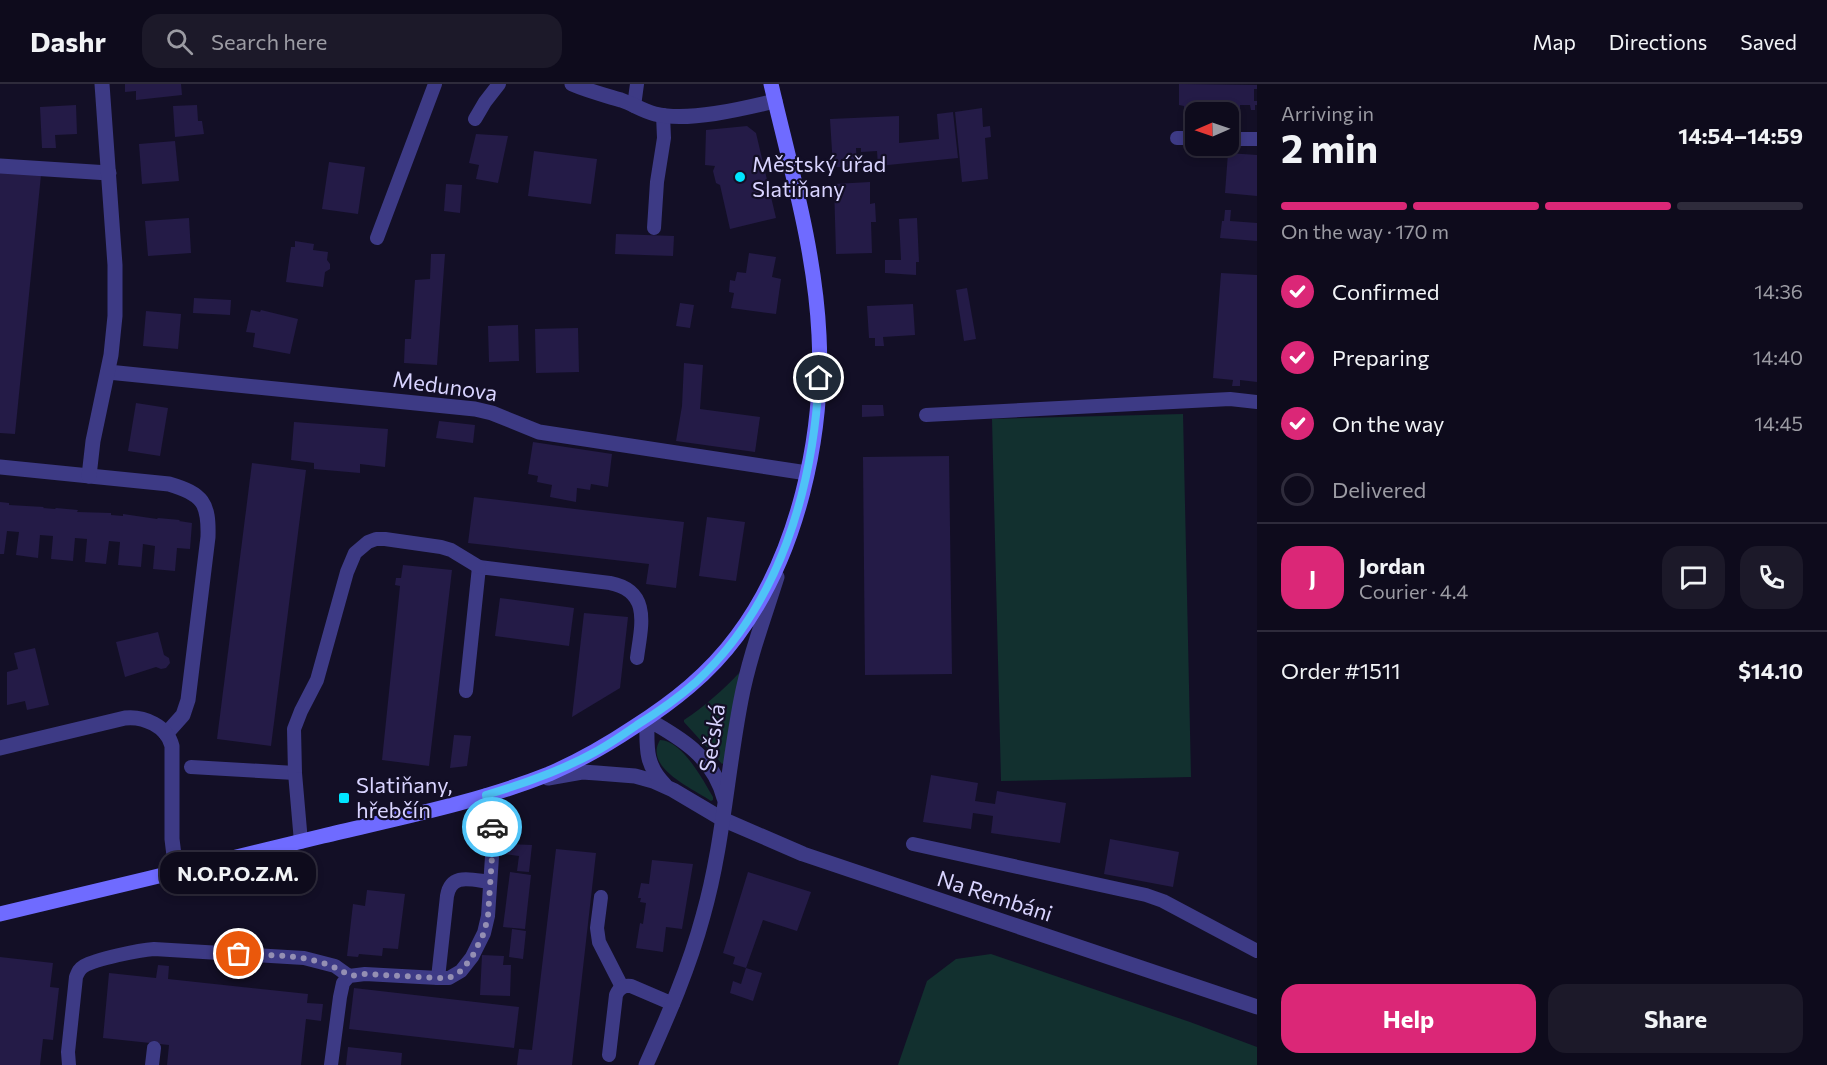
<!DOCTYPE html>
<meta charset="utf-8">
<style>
:root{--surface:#0e0b1c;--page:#1c1929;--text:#f1f3f6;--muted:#9b9ba3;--line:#2e2b3b;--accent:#db2777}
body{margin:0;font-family:Commissioner,sans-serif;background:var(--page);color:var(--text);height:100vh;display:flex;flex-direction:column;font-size:22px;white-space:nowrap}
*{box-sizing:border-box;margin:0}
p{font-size:20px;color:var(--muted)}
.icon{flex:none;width:33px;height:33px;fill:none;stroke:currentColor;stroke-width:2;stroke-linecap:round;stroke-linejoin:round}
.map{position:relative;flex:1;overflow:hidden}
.details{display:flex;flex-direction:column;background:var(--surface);width:570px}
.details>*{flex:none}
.needle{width:39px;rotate:268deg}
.fabs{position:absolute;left:1185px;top:18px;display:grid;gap:12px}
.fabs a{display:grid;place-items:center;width:54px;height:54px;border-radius:12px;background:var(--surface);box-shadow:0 3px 9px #0003,0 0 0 2px var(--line);font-size:30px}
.pin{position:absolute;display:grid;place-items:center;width:51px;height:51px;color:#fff;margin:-26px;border:3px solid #fff;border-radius:50%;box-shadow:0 2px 6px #0007}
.courier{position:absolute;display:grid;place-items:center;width:60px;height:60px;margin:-30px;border:4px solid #4fc3f7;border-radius:50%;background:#fff;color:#222;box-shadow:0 2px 8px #0007}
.bubble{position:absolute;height:42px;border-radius:18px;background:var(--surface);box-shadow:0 3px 9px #0003,0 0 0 2px var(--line);font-size:20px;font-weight:700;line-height:42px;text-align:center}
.headline em{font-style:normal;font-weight:700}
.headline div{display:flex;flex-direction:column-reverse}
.headline{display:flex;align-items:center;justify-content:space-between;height:102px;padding:0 24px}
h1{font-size:39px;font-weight:700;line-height:45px}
.bar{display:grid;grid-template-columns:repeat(4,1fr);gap:9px 6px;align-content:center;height:72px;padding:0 24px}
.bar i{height:8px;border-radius:4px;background:var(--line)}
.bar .on{background:var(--accent)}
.bar p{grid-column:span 4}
.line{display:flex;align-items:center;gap:15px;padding:0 24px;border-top:2px solid var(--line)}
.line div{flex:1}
.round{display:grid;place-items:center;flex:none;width:63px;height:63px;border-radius:18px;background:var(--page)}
ol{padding:0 24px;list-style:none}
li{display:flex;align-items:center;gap:18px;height:66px}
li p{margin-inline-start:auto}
li .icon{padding:6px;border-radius:50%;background:var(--accent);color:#fff;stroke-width:4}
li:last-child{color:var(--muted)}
li i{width:33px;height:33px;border:3px solid var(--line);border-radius:50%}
.button{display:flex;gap:12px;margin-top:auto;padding:12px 24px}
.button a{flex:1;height:69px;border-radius:18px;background:var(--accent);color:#fff;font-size:24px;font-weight:700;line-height:69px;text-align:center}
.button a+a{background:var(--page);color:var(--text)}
header{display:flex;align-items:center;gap:36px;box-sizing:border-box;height:84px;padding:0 30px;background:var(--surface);border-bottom:2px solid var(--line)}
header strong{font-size:28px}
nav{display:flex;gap:33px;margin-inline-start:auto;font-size:21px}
.search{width:420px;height:54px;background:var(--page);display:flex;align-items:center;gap:15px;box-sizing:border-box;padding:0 21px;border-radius:18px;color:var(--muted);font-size:22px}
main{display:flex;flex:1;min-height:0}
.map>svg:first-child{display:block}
</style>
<header>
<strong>Dashr</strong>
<div class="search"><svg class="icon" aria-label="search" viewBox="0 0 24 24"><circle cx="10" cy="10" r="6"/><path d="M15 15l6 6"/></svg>Search here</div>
<nav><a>Map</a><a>Directions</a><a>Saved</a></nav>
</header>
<main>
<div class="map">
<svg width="1257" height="981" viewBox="0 0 1257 981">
<rect width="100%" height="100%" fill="#130f26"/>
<g fill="#12302f">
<polygon points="1183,330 1191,693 1001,697 992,335"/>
<path d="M740,588L725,678L722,680L684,638V636C705,622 723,606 740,588Z"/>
<path d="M660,656C682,656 703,696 713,713V716L711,717C694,705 643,684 660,656Z"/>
<polygon points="991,870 1190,938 1257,963 1257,981 898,981 927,897 956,875"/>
</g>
<g fill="#241b47">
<polygon points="125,0 181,0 182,11 136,16 136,7 125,8"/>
<polygon points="1179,0 1257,1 1257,5 1254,5 1254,17 1257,17 1257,21 1255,21 1255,26 1251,26 1250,21 1240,21 1240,40 1236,43 1233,40 1228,40 1228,28 1202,28 1202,22 1188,22 1188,26 1184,26 1184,22 1179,21"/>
<polygon points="76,21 77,50 55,51 56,64 42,64 40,23"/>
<polygon points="197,21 198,37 202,37 204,50 175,53 173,22"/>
<polygon points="982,24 983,43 990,42 991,53 985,54 988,95 962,98 955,28"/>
<polygon points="953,28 958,74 878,82 877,67 861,68 861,64 856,64 857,83 833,83 830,35 899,32 899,59 939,55 937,30"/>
<polygon points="747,42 756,49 776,134 730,145 720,101 716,99 713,87 715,82 705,81 706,46"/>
<polygon points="476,50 508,52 498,99 476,95 479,81 469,79"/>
<polygon points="175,57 179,97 142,100 139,60"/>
<polygon points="534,67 597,75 591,120 528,112"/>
<polygon points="1228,69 1257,71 1257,112 1225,109"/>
<polygon points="329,78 365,83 358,130 322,125"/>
<polygon points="0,88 41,91 15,350 0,349"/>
<polygon points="870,98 870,120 875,119 876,138 871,138 872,169 836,170 834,100"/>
<polygon points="446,100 462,101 460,129 444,127"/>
<polygon points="1225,126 1231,126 1230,137 1257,139 1257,157 1220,154 1222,137 1224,137"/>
<polygon points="189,134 191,169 148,172 145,137"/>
<polygon points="917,134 919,178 916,178 916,191 885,189 885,176 901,176 899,135"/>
<polygon points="616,150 674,152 673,172 615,170"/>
<polygon points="295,157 314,160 313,166 328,168 327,176 330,180 330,185 325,188 323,203 286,198 291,163 295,163"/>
<polygon points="749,169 776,173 772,193 781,195 776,230 731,224 734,209 729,208 730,196 735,197 737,188 746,189"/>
<polygon points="431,170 445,170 437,281 404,279 405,255 411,255 415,196 430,195"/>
<polygon points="1221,189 1257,191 1257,298 1240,296 1240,302 1232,302 1233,296 1213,294"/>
<polygon points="967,204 976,255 964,257 956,206"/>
<polygon points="194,214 231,216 230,231 193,229"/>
<polygon points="680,219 694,221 690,244 676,242"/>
<polygon points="913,220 915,251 883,253 884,262 875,262 875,254 869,254 867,222"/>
<polygon points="251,226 260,228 261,226 298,235 290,270 253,263 255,249 246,248"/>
<polygon points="146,227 181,230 178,265 143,262"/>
<polygon points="518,241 519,277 489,278 488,242"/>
<polygon points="578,244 579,288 536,289 535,245"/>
<polygon points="684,279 703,281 700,325 760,333 755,368 676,357 682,322"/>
<polygon points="136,319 168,324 160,372 128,367"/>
<polygon points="862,321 883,321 884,332 862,333"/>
<polygon points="439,337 475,341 473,359 436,354"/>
<polygon points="294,338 388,345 385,383 360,380 360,389 314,385 314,379 291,376"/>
<polygon points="533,358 612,370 608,403 591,400 590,406 577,404 576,418 550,413 552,401 537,398 538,392 528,390"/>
<polygon points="949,372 952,590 865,591 863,373"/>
<polygon points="252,379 306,386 271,662 217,655"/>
<polygon points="474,413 684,438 676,504 646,500 649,480 468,459"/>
<polygon points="0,418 9,419 9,421 44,423 43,424 55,425 56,424 78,426 77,428 111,429 111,431 123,432 123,430 157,435 158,434 180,436 179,437 192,439 190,465 177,464 175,487 153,485 155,462 143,460 141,483 118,481 120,458 109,457 106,480 85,478 87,455 75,454 73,477 51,475 53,452 40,451 38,474 16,471 19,448 7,447 4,470 0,470"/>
<polygon points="707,433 745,438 736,497 699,492"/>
<polygon points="403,481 452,486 429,682 382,676 400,502 395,501 396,494 401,494"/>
<polygon points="500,514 574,524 569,562 495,552"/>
<polygon points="584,529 628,533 620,604 572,633"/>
<polygon points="158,548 164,571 169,574 170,579 166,584 161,585 156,583 125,593 116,558"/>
<polygon points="35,564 49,621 27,626 25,617 7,621 7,588 18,585 14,569"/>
<polygon points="454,651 471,652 467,682 450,684"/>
<polygon points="931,691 978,699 975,717 995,720 997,707 1066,719 1060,759 991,749 993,732 973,729 971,745 923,738"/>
<polygon points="1110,755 1179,768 1173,803 1104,790"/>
<polygon points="506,760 532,761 529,788 517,787 519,772 505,770"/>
<polygon points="556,765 596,769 572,981 517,981 519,965 532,966"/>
<polygon points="652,776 693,780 682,845 666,843 663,868 636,864 640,839 643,840 646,819 640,818 641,814 638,814 641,799 649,800"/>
<polygon points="510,788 531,791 525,845 503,843"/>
<polygon points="748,788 811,808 797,847 763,836 746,884 733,880 735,873 723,869"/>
<polygon points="367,806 405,810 398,865 383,864 382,872 359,870 358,873 347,872 353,820 365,822"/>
<polygon points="512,845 526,847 523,875 509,873"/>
<polygon points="482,871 504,872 503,881 511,881 510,912 480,911"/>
<polygon points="0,873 53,879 50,903 59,904 53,956 43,955 40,981 0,981"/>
<polygon points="158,881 169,882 168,895 308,910 307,919 323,920 321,937 306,935 301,981 167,981 169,961 103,954 109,889 156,894"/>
<polygon points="746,884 762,889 753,917 730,909 733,897 741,900"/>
<polygon points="354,904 519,923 514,964 349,945"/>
<polygon points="348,963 402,969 401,981 346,981"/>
</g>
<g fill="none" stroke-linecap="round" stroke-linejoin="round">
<g stroke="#3d3a85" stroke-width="14">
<polyline points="634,22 637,0"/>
<polyline points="475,35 485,18 499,0"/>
<polyline points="1177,54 1196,54"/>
<polyline points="1228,55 1257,55"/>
<polyline points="654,144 657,98 664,54 663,31"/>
<polyline points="377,154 435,0"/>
<polyline points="926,331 1230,315 1257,318"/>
<path d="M466,607L479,483L610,499C652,507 641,543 637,574"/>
<polyline points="191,683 295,689"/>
<path d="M486,711L492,742L493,758L488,832L484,849L472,873L461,887L449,894H438L447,812C451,788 472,796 490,798"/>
<polyline points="301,758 295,689 294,645 301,627 317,596 347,488 355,469 368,458 376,455 385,455 441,463 451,466 479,483"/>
<polyline points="913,760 1146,811 1163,817 1257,867"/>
<polyline points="601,813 597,844 599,858 622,903"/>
<path d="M609,971L616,911C619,904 624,901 631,902L673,920"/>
<path d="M69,981L68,968L76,893C78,888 79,885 84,882C96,875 139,866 154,865L304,874L335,882L349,892"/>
<polyline points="152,981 154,964"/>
<polyline points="331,981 340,913 343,899 349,892 365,890 438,894"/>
</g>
<g stroke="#3d3a85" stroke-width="15">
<path d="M572,0C588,7 604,11 621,16C633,20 643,27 655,30C688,38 742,25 775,17"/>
<polyline points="0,82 109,89"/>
<polyline points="108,288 475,325 492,329 539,348 807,389"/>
<path d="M0,383L169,400C203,410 209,419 208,453L188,616L183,631L166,650"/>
<polyline points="89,392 93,357 111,271 115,232 115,181 102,0"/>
<path d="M0,664L125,634C144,632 167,642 172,662V755L176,788"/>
</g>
<g stroke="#3d3a85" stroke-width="15">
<polyline points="548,694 582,688 597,689 635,692 653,697 673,706 722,735 803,770 1257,923"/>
<path d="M665,701C644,680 647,662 647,635C681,654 713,673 724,714"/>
<path d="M646,981C668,932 689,884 703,832C723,762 727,688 741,616C749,574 764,534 777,493"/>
</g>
<path stroke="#6f6bff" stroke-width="15" d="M0,830C108,804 215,779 323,752C398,734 476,719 549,690C579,677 607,661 634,643C673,618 709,590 737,552C798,470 824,352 819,251C815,166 790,82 771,0"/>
</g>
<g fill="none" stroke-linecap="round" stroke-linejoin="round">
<path stroke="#948fb3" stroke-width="6" stroke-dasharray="0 10.8" d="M239,870C279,872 315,869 350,892L365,890L438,894H449L461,887L472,873L484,849L488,832L493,758L492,743"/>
<path stroke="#4fc3f7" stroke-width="8" d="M492,743L486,711C523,700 561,687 595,668C610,660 624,650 637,641C658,628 678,614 696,598C780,520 813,405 819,294"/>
</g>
<g fill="#00e5ff" stroke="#130f26" stroke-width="2">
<circle cx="740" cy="93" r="6"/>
<rect x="338" y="708" width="12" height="12" rx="3"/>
</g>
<g text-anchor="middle" stroke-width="4.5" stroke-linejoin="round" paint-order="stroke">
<g font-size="22" fill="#d9d4ff" stroke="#130f26" text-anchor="start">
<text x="752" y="88">Městský úřad<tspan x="752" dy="25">Slatiňany</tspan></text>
<text x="356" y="709">Slatiňany,<tspan x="356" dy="25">hřebčín</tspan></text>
</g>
<g font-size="22" fill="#d9d4ff" stroke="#130f26">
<text transform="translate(445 302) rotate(8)" y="8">Medunova</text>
<text transform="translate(712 654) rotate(-81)" y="8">Sečská</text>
<text transform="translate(995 812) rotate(18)" y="8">Na Rembáni</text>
</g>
</g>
</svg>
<div class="fabs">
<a><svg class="needle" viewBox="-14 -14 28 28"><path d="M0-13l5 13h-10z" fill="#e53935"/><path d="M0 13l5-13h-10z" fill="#9b9ba3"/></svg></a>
</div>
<div class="pin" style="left:239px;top:870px;background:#ea580c"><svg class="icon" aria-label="bag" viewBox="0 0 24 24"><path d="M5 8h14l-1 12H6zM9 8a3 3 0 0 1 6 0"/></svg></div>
<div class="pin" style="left:819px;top:294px;background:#1f2937"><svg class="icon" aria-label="home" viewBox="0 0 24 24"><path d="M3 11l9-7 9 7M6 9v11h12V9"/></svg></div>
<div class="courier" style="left:492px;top:743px"><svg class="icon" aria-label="car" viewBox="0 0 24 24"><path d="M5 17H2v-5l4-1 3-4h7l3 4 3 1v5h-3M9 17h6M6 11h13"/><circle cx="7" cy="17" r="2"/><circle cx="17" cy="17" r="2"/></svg></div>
<div class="bubble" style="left:160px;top:768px;width:156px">N.O.P.O.Z.M.</div>
</div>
<section class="details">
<div class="headline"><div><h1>2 min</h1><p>Arriving in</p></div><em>14:54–14:59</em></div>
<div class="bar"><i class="on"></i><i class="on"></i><i class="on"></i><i></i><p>On the way · 170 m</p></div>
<ol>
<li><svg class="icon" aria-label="check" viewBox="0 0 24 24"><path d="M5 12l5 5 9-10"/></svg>Confirmed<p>14:36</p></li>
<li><svg class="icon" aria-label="check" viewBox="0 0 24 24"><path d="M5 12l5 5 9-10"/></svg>Preparing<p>14:40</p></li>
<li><svg class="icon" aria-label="check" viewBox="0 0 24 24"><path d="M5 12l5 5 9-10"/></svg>On the way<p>14:45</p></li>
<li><i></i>Delivered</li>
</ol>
<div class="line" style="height:108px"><b class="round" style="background:var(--accent);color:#fff">J</b><div><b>Jordan</b><p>Courier · 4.4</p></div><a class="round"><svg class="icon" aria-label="chat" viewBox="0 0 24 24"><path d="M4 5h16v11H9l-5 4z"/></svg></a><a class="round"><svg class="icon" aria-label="phone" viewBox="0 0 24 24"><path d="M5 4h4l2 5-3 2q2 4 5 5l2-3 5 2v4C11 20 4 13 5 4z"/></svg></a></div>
<div class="line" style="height:78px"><div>Order #1511</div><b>$14.10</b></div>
<div class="button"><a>Help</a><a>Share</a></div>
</section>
</main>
